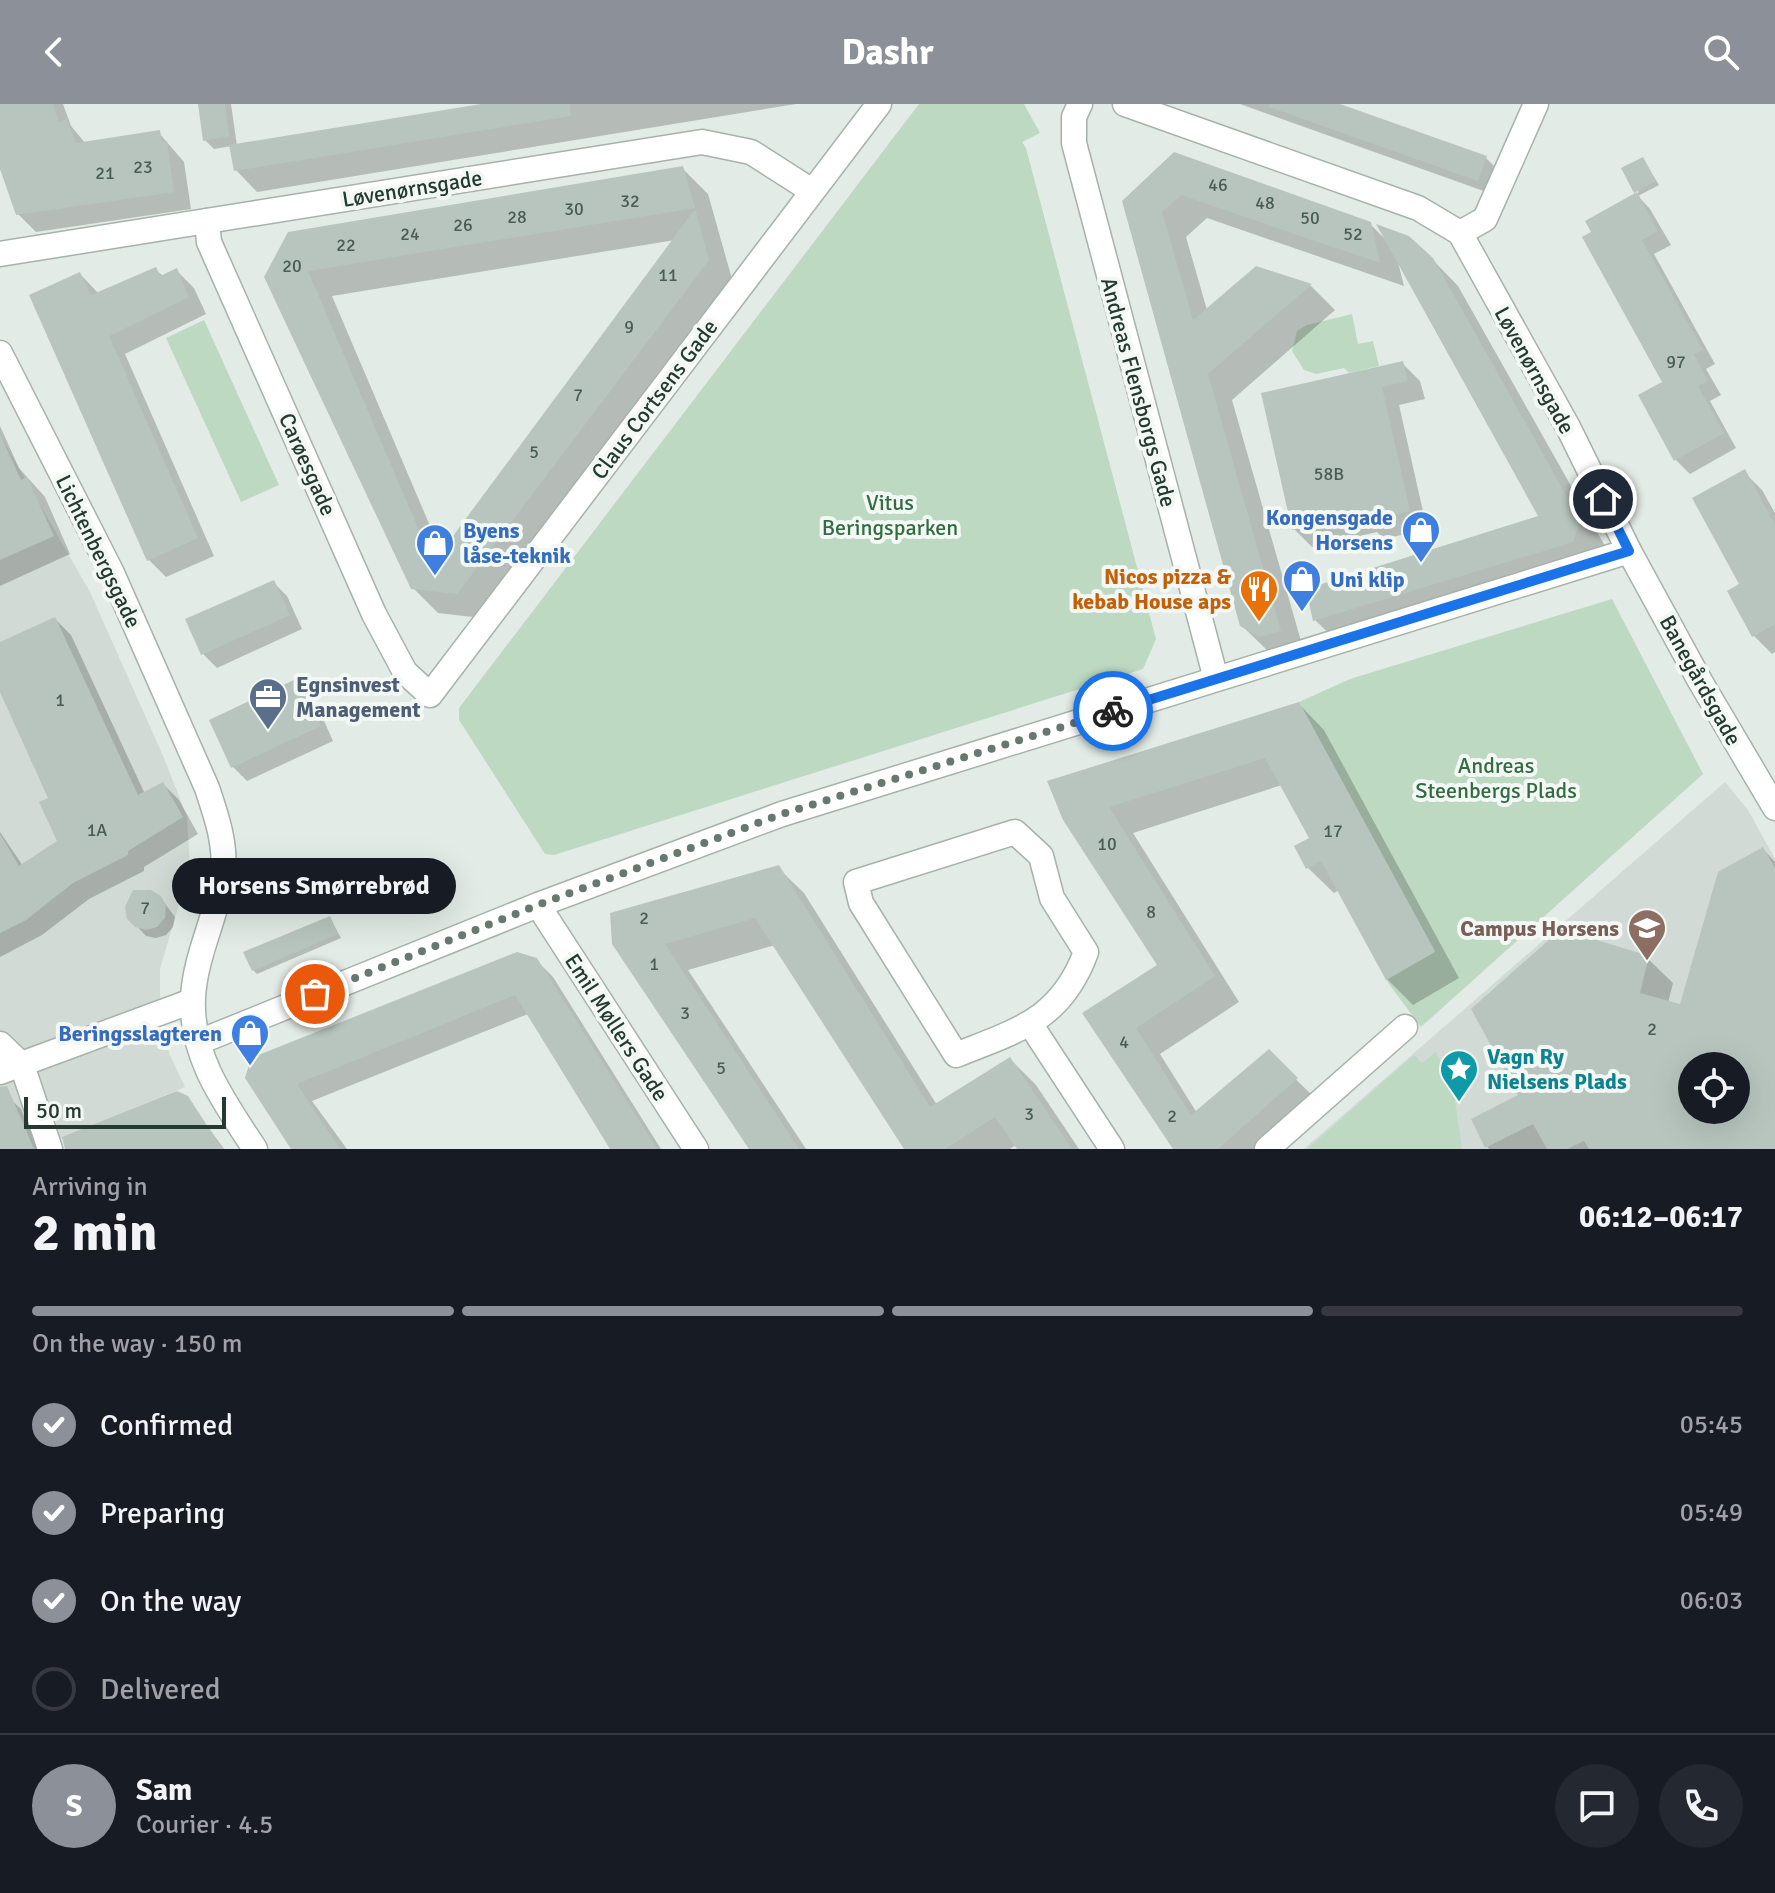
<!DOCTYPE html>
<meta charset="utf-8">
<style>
:root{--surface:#171b24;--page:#242831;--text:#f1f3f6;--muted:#9ea1a6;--line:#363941;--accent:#8c9099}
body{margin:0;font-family:Signika,sans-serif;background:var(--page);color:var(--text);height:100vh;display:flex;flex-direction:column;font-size:30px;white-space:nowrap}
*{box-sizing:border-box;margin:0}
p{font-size:26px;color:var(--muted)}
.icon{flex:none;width:44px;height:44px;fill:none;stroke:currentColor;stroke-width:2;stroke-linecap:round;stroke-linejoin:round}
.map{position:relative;height:1045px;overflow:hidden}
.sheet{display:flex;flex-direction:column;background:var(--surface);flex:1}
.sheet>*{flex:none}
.fabs{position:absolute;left:1678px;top:948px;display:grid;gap:16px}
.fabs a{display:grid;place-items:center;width:72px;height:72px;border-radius:50%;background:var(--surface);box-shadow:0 8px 32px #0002;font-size:40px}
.scale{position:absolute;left:24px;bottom:20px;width:202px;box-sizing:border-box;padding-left:8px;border:4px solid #243a31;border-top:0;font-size:22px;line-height:28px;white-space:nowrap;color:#243a31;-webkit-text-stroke:6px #f3f8f5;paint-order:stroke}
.pin{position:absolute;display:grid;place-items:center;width:68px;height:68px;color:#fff;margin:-34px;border:4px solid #fff;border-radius:50%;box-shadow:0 2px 8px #0007}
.courier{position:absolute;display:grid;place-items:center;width:80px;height:80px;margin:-40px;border:6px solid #1a73e8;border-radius:50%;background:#fff;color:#222;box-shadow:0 2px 10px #0007}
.bubble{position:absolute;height:56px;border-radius:28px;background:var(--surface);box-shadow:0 8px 32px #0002;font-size:26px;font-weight:700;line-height:56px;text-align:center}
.head em{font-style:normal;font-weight:700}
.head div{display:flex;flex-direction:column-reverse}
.head{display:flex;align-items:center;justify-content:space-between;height:136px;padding:0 32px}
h1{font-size:52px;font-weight:700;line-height:60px}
.bar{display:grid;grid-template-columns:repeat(4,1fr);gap:12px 8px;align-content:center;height:96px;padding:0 32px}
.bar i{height:10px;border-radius:6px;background:var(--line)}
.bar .active{background:var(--accent)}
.bar p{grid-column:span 4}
.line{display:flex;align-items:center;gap:20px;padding:0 32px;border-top:2px solid var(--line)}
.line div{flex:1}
.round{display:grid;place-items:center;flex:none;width:84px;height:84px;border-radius:42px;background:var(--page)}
ol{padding:0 32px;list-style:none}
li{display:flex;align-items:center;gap:24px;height:88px}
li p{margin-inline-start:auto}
li .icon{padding:8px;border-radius:50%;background:var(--accent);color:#fff;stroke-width:4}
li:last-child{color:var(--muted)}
li i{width:44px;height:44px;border:4px solid var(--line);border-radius:50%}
header{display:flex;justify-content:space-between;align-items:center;height:104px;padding:0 32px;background:var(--accent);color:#fff;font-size:36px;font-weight:700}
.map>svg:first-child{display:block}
</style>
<header><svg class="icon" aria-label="back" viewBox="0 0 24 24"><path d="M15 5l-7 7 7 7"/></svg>Dashr<svg class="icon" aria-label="search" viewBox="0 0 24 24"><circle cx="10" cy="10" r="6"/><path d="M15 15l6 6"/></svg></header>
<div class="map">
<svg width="1775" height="1045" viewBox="0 0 1775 1045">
<rect width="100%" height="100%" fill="#e3ebe6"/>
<g fill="#d1dad5" fill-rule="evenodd">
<polygon points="0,331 90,488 164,654 187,713 190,763 160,865 160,909 169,949 185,983 37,1045 0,1045"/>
<path d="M1725,678L1748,706L1775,755V1045H1304ZM1692,962H1736V1006H1692Z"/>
</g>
<g fill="#bed9c2">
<polygon points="919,0 1024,0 1040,29 1022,38 1026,44 1156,535 1143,565 554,751 545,750 459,616 459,604"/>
<polygon points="1352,210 1358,240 1373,237 1379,262 1349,269 1344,264 1316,270 1304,266 1292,247 1297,227 1307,221"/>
<polygon points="204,216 279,381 241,398 166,234"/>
<polygon points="1612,495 1703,670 1421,923 1386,876 1435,847 1299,598 1350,575"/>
<polygon points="1436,948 1453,983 1462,1045 1307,1045 1414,951 1422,959"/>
</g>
<g fill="#0003" fill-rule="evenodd">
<polygon points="0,0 63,0 71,22 86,40 159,29 184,58 191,105 36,128 18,110 0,59"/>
<polygon points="200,0 231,0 237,42 493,0 796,0 257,88 236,66 232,42 214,45 205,36"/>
<polygon points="1240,0 1334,0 1486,54 1500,68 1492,90"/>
<polygon points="1175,50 1370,120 1385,135 1432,155 1458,182 1605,442 1341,541 1315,516 1541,413 1398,158 1404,182 1207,114 1186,133 1207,206 1256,164 1311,182 1335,206 1232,296 1305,551 1285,557 1267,546 1241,521 1124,97"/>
<polygon points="1643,55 1659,81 1638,92 1650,105 1671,141 1654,150 1715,260 1706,265 1721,291 1710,297 1736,344 1690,370 1676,356 1665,279 1584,134 1638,90"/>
<path d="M683,65L708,90L734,182L482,514L438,509L412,483L266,173ZM675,136L442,450L332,192Z"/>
<polygon points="155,165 163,172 176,166 194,184 206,210 125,250 214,452 166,473 148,455 80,170 99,190"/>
<polygon points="1402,259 1420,277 1425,295 1399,301 1427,425 1384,435 1377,428 1312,443 1294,425 1263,291"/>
<polygon points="0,322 19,364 45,393 70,450 0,482"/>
<polygon points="1744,368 1762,386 1775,409 1775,548 1772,550 1753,531 1742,481"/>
<polygon points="273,478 287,492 302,525 217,564 203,550"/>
<polygon points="55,515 71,531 145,690 163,680 179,696 198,730 144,763 144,767 89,795 42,831 0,853 0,728 23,762 60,738 51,695 0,583 0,540"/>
<polygon points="298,576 312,590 333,637 247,677 233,663 211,617"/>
<polygon points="1299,600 1324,626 1459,874 1413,901 1387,875 1339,786 1334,789 1308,764 1312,735 1282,681 1133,729 1239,898 1160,950 1197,1009 1268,948 1322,1001 1272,1045 1175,1045 1085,910 1160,862 1065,715"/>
<path d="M1763,745L1775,758V1045H1489L1487,1042L1520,992L1647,854L1673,879L1668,899L1682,902ZM1692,962H1736V1006H1692Z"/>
<polygon points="778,764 804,789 937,1001 1010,955 1036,981 1079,1045 1019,1045 1016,1041 1010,1045 907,1045 775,841 688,866 806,1045 752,1045 614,839"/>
<polygon points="160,793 175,813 173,823 166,831 156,834 146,832 129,814"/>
<polygon points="330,814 341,834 257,870 253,866"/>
<polygon points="536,856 553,873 661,1045 612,1045 528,910 312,997 347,1045 295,1045 248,973"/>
<polygon points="7,992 21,1005 38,1045 0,1045 0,995"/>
<polygon points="187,994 224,1045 77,1045"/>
</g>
<g fill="#b8c5bf" fill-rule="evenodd">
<polygon points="0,0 53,0 59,18 67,15 76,39 160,26 162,38 167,37 174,88 16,111 0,65"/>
<polygon points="198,0 225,0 229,32 203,37"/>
<polygon points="481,0 570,0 571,12 234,67 229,41"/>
<polygon points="1270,0 1340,0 1487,52 1478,77 1269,3"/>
<polygon points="1174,48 1371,118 1380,159 1181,91 1162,108 1193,216 1256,162 1312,180 1208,270 1281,527 1259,533 1240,522 1122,97"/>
<polygon points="1643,53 1656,77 1634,89 1621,64"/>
<polygon points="683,62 695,104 308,167 433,459 695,105 709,156 457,490 411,485 264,173 288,128"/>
<polygon points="1637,88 1658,127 1642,136 1703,246 1694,250 1708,277 1698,282 1724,329 1674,357 1638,291 1662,278 1582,133 1591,128 1585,117"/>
<polygon points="1376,120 1409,132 1433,154 1580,416 1573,438 1313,517 1306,485 1538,412"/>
<polygon points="156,163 160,172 177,164 189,193 109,232 198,434 147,457 29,191 80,168 91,191"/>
<polygon points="1403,257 1408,277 1382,283 1410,407 1364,418 1362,410 1292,426 1261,289"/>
<polygon points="0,330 21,376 27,373 54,432 0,456"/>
<polygon points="1745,365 1775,421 1775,520 1752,533 1727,487 1739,480 1692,394"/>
<polygon points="274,476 290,511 201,551 185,515"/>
<polygon points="55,513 138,691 163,678 183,713 128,747 128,751 73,779 26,816 0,829 0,730 19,762 57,737 39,698 48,694 0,588 0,538"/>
<polygon points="298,574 321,622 231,664 209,616"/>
<polygon points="1299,598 1435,848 1386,876 1321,757 1306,765 1294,742 1309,734 1265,654 1109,703 1215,872 1136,924 1191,1011 1269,945 1298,974 1218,1045 1173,1045 1082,909 1157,861 1063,716 1047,677"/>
<path d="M1763,743L1775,764V1045H1589L1584,1037L1567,1045H1547L1533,1020L1485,1044L1471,1015L1518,991L1471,905L1561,825L1649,852L1640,889L1680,900L1718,768ZM1692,962H1736V1006H1692Z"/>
<polygon points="779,761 930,1003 1010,953 1072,1045 1017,1045 995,1013 945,1045 904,1045 755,814 665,840 799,1045 749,1045 612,840 610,809"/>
<polygon points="133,786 151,786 161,792 166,802 165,814 157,823 146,826 135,823 127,815 125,803"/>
<polygon points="330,812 338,830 252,867 243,848"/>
<polygon points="517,848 537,854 657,1045 610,1045 515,891 297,980 340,1045 291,1045 245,974 251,954"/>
<polygon points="7,982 34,1045 0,1045 0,983"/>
<polygon points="177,987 188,992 222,1045 65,1045 62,1033"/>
</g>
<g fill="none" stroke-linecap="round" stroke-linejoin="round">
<defs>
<g id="minor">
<polyline points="1080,0 1074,13 1074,39 1216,575"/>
<polyline points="1125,0 1418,104 1460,129 1568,323 1629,447 1700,577 1775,704"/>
<polyline points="207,117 209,138 374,510 405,568 430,591 879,0"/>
<polyline points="1460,129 1485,115 1536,0"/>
<polyline points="0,150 702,38 751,48 812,87"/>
<path d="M0,249L112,469L207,684C216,711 226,739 223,768C218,811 195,850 193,894C190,952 225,999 255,1045"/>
<path d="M1015,728L1041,752L1052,794L1086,848C1061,916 1018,926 956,951L861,799L856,778Z"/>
<polyline points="538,801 696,1045"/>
<polyline points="1031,921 1112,1045"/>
<polyline points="199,938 538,801 782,710 1629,447"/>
<polyline points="0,940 22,961 50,1045"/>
<polyline points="0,968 192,897"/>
<polyline points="1267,1045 1405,923"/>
</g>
</defs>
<use href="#minor" stroke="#a6b2ac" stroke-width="27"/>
<use href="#minor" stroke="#fff" stroke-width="24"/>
</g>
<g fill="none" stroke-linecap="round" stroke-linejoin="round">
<polyline stroke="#677870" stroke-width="8" stroke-dasharray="0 14.4" points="315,890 538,801 782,710 1113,607"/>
<polyline stroke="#1a73e8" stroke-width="10" points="1113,607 1629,447 1603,395"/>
</g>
<defs>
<symbol id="shop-pin" viewBox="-11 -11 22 30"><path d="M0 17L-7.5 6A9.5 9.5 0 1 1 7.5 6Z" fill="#3f7fe0" stroke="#f3f8f5"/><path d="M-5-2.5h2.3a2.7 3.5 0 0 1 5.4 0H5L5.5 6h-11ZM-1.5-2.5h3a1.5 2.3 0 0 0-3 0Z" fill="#fff"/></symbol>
<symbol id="restaurant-pin" viewBox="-11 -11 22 30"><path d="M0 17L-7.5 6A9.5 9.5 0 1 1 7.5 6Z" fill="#e8710a" stroke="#f3f8f5"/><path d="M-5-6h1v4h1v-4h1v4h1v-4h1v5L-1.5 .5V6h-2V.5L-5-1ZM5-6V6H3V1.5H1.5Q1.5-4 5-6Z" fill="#fff"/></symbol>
<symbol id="office-pin" viewBox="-11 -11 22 30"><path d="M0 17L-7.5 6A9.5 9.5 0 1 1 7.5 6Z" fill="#5c6f8a" stroke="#f3f8f5"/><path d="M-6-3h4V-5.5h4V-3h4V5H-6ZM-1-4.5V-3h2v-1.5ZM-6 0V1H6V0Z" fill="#fff"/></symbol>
<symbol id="university-pin" viewBox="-11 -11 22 30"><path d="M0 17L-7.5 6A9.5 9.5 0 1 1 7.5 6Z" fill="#8d6e63" stroke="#f3f8f5"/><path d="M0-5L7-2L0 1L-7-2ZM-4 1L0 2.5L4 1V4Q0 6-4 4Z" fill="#fff"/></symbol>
<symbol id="sight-pin" viewBox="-11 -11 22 30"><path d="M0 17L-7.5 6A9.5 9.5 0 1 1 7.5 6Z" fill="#0f9aa8" stroke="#f3f8f5"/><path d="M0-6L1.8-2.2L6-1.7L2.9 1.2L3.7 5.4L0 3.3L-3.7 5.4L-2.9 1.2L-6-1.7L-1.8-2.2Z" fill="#fff"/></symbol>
</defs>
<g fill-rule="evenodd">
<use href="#shop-pin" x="1399" y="404" width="44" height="60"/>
<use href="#shop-pin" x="413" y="417" width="44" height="60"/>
<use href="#shop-pin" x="1280" y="453" width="44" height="60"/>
<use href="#restaurant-pin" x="1237" y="463" width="44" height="60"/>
<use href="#office-pin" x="246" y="571" width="44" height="60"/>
<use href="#university-pin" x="1625" y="802" width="44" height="60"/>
<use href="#shop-pin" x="228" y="907" width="44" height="60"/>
<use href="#sight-pin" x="1437" y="943" width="44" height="60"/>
</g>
<g text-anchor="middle" stroke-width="8" stroke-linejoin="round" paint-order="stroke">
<g font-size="18" fill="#495d54">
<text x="143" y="69">23</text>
<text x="105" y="75">21</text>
<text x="1218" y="87">46</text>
<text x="630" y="103">32</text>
<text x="1265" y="105">48</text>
<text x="574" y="111">30</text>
<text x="517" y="119">28</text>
<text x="1310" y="120">50</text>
<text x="463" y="127">26</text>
<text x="410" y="136">24</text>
<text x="1353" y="136">52</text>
<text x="346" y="147">22</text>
<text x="292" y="168">20</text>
<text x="668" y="177">11</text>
<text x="629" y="229">9</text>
<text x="1676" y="264">97</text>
<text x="578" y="297">7</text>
<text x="534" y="354">5</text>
<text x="1329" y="376">58B</text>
<text x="60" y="602">1</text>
<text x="97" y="732">1A</text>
<text x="1333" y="733">17</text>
<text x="1107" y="746">10</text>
<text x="145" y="810">7</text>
<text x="1151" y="814">8</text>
<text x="644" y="820">2</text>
<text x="654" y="866">1</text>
<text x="685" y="915">3</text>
<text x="1652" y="931">2</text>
<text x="1124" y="944">4</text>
<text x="721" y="970">5</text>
<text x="1029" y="1016">3</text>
<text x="1172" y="1018">2</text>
</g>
<g font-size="22" fill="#243a31" stroke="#f3f8f5">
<text transform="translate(412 84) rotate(-9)" y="8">Løvenørnsgade</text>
<text transform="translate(1535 266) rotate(61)" y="8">Løvenørnsgade</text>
<text transform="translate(1139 288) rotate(75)" y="8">Andreas Flensborgs Gade</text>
<text transform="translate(654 295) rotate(-53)" y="8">Claus Cortsens Gade</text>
<text transform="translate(308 360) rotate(66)" y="8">Carøesgade</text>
<text transform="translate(99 447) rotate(64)" y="8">Lichtenbergsgade</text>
<text transform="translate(1701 576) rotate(61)" y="8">Banegårdsgade</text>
<text transform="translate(617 923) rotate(57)" y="8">Emil Møllers Gade</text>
</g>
<g font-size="22" fill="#336c42" stroke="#f3f8f5">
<text x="890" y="406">Vitus<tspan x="890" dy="25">Beringsparken</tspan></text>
<text x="1496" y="669">Andreas<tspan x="1496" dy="25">Steenbergs Plads</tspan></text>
</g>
<g font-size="22" font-weight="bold" fill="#366cbe" stroke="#f3f8f5" text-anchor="end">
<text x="1393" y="421">Kongensgade<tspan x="1393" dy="25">Horsens</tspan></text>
<text x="463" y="434" text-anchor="start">Byens<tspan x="463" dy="25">låse-teknik</tspan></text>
<text x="1330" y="483" text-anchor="start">Uni klip</text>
<text x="222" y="937">Beringsslagteren</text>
</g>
<g font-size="22" font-weight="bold" fill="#c56008" stroke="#f3f8f5" text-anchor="end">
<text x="1231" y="480">Nicos pizza &amp;<tspan x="1231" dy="25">kebab House aps</tspan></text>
</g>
<g font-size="22" font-weight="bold" fill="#4e5e75" stroke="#f3f8f5" text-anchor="start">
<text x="296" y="588">Egnsinvest<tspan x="296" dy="25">Management</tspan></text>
</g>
<g font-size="22" font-weight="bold" fill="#785e54" stroke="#f3f8f5" text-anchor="end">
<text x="1619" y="832">Campus Horsens</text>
</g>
<g font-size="22" font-weight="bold" fill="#0d838f" stroke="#f3f8f5" text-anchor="start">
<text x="1487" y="960">Vagn Ry<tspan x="1487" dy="25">Nielsens Plads</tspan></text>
</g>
</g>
</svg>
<div class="fabs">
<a><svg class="icon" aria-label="locate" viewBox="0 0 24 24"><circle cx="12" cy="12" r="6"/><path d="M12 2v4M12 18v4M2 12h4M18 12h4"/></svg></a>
</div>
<div class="scale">50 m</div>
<div class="pin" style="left:315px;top:890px;background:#ea580c"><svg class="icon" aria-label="bag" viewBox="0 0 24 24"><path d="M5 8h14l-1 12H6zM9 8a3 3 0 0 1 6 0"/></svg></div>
<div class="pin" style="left:1603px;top:395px;background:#1f2937"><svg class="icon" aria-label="home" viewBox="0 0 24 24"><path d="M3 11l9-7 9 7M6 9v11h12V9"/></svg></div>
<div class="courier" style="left:1113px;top:607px"><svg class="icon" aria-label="bike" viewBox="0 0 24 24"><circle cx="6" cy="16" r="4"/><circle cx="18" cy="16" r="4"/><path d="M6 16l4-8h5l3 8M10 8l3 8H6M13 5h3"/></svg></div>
<div class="bubble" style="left:172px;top:754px;width:284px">Horsens Smørrebrød</div>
</div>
<section class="sheet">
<div class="head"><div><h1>2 min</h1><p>Arriving in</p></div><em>06:12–06:17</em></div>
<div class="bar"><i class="active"></i><i class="active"></i><i class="active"></i><i></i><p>On the way · 150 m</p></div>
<ol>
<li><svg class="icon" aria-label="check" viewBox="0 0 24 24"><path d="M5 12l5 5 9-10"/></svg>Confirmed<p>05:45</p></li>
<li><svg class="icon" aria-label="check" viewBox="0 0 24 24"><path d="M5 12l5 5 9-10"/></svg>Preparing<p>05:49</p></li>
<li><svg class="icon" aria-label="check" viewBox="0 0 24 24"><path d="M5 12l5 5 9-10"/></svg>On the way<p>06:03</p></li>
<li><i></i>Delivered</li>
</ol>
<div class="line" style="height:144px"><b class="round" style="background:var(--accent);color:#fff">S</b><div><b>Sam</b><p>Courier · 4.5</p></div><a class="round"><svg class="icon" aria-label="chat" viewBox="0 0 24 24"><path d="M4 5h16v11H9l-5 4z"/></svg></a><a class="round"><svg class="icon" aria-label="phone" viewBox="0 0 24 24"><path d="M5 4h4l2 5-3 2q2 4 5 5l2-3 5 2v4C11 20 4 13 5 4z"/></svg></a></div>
</section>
